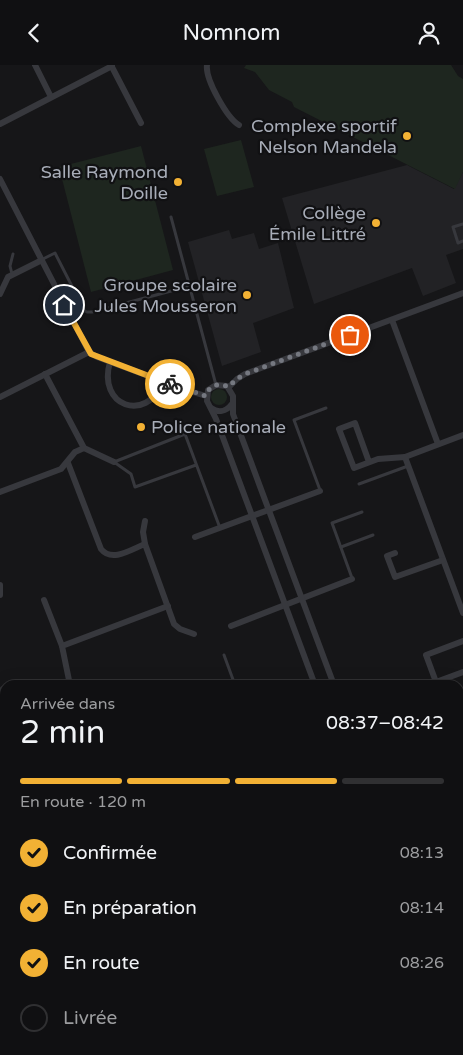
<!DOCTYPE html>
<html lang="fr">
<meta charset="utf-8">
<style>
:root{--surface:#101012;--page:#19191b;--text:#f1f3f6;--muted:#9c9d9f;--line:#303032;--accent:#f2b134}
body{margin:0;font-family:"Varela Round",sans-serif;background:var(--page);color:var(--text);height:100vh;display:flex;flex-direction:column;font-size:19px;white-space:nowrap}
*{box-sizing:border-box;margin:0}
p{font-size:16px;color:var(--muted)}
.icon{flex:none;width:28px;height:28px;fill:none;stroke:currentColor;stroke-width:2;stroke-linecap:round;stroke-linejoin:round}
.map{position:relative;flex:1;overflow:hidden}
.side{position:absolute;left:0px;top:615px;width:464px;height:375px;display:flex;flex-direction:column;background:var(--surface);border-radius:15px 15px 0 0;box-shadow:0 5px 20px #0002,0 0 0 1px var(--line)}
.side>*{flex:none}
.pin{position:absolute;display:grid;place-items:center;width:42px;height:42px;color:#fff;margin:-21px;border:2px solid #fff;border-radius:50%;box-shadow:0 1px 5px #0007}
.courier{position:absolute;display:grid;place-items:center;width:50px;height:50px;margin:-25px;border:4px solid #f2b134;border-radius:50%;background:#fff;color:#222;box-shadow:0 1px 6px #0007}
.overview em{font-style:normal;font-weight:600}
.overview div{display:flex;flex-direction:column-reverse}
.overview{display:flex;align-items:center;justify-content:space-between;height:85px;padding:0 20px}
h1{font-size:32px;font-weight:600;line-height:38px}
.bar{display:grid;grid-template-columns:repeat(4,1fr);gap:8px 5px;align-content:center;height:60px;padding:0 20px}
.bar i{height:6px;border-radius:4px;background:var(--line)}
.bar .selected{background:var(--accent)}
.bar p{grid-column:span 4}
ol{padding:0 20px;list-style:none}
li{display:flex;align-items:center;gap:15px;height:55px}
li p{margin-inline-start:auto}
li .icon{padding:5px;border-radius:50%;background:var(--accent);color:#111;stroke-width:4}
li:last-child{color:var(--muted)}
li i{width:28px;height:28px;border:2px solid var(--line);border-radius:50%}
header{display:flex;justify-content:space-between;align-items:center;height:65px;padding:0 20px;background:var(--surface);font-size:22px;font-weight:600}
.map>svg:first-child{display:block}
</style>
<header><svg class="icon" aria-label="back" viewBox="0 0 24 24"><path d="M15 5l-7 7 7 7"/></svg>Nomnom<svg class="icon" aria-label="person" viewBox="0 0 24 24"><circle cx="12" cy="8" r="4"/><path d="M4 21q1-7 8-7t8 7"/></svg></header>
<div class="map">
<svg width="463" height="990" viewBox="0 0 463 990">
<rect width="100%" height="100%" fill="#161618"/>
<g fill="#222225">
<polygon points="407,100 454,124 463,107 463,184 446,190 456,218 423,231 412,203 314,239 282,133"/>
<polygon points="229,165 232,174 254,168 259,184 278,178 294,243 253,258 261,287 222,301 188,177"/>
</g>
<g fill="#1e261f">
<polygon points="246,0 451,0 458,11 463,14 463,107 455,124 294,42 292,37 269,25 255,7 244,3"/>
<polygon points="241,75 254,122 217,131 204,84"/>
<polygon points="141,81 173,205 91,227 59,102"/>
<circle cx="219" cy="332" r="8"/>
</g>
<g fill="none" stroke-linecap="round" stroke-linejoin="round">
<g stroke="#37383d" stroke-width="3">
<polyline points="171,152 216,320"/>
<polyline points="463,159 453,162 458,178 463,176"/>
<polyline points="43,194 55,188 79,235 79,243 71,251"/>
<polyline points="12,209 10,201 13,189"/>
<polyline points="79,243 87,247 92,247 190,221"/>
<polyline points="196,400 135,422 131,409 114,397 185,369 220,463"/>
<polyline points="359,419 408,401"/>
<polyline points="320,425 294,355 326,343"/>
<polyline points="341,482 373,470"/>
<polyline points="352,513 332,458 362,447"/>
<polyline points="224,590 235,620"/>
</g>
<g stroke="#37383d" stroke-width="6">
<polyline points="35,0 51,32"/>
<polyline points="111,0 141,58"/>
<path d="M207,0C205,14 227,53 239,60"/>
<polyline points="0,59 112,1"/>
<polyline points="0,114 89,287 97,292 186,325 206,331"/>
<polyline points="0,229 8,212 42,195"/>
<polyline points="392,255 438,379"/>
<path d="M110,297C97,341 146,359 163,317"/>
<polyline points="45,309 84,383 114,397"/>
<polyline points="229,322 237,314 245,309 463,228"/>
<polyline points="0,332 89,287"/>
<path d="M211,343C218,348 226,347 232,339"/>
<polyline points="405,392 463,370"/>
<polyline points="369,397 355,358 339,364 354,403 378,394 405,392 463,548"/>
<path d="M68,398L101,484C112,498 132,484 145,479L174,559L180,564L194,569"/>
<polyline points="0,427 61,404 75,387 84,383"/>
<polyline points="145,456 143,467 145,479"/>
<polyline points="195,472 320,426"/>
<polyline points="395,488 387,491 395,512 443,495"/>
<polyline points="0,520 0,530"/>
<polyline points="44,535 62,581"/>
<polyline points="231,561 352,514"/>
<polyline points="463,576 426,590 436,617 463,607"/>
<polyline points="14,620 17,619"/>
<polyline points="70,620 62,581 168,541"/>
<polyline points="315,620 216,354 207,336 208,325 216,320 227,321 233,331 233,349 334,620"/>
<polyline points="5,623 3,624 5,630"/>
<polyline points="459,656 463,654"/>
<polyline points="0,677 5,675"/>
<polyline points="459,702 463,701"/>
<polyline points="459,719 463,731"/>
<polyline points="0,727 5,740"/>
<polyline points="0,780 5,778"/>
<polyline points="459,954 463,952"/>
<polyline points="394,985 394,990"/>
<polyline points="375,990 378,985"/>
</g>
</g>
<g fill="none" stroke-linecap="round" stroke-linejoin="round">
<path stroke="#757880" stroke-width="5" stroke-dasharray="0 9" d="M170,319L206,331C209,320 219,317 228,322L237,314L245,309L350,270"/>
<polyline stroke="#f2b134" stroke-width="6" points="64,240 91,289 170,319"/>
</g>
<g fill="#f2b134" stroke="#111113" stroke-width="2">
<circle cx="407" cy="71" r="5"/>
<circle cx="178" cy="117" r="5"/>
<circle cx="376" cy="158" r="5"/>
<circle cx="247" cy="230" r="5"/>
<circle cx="141" cy="362" r="5"/>
</g>
<g text-anchor="middle" stroke-width="4.5" stroke-linejoin="round" paint-order="stroke">
<g font-size="18" fill="#a8adb8" stroke="#111113" text-anchor="end">
<text x="397" y="67">Complexe sportif<tspan x="397" dy="21">Nelson Mandela</tspan></text>
<text x="168" y="113">Salle Raymond<tspan x="168" dy="21">Doille</tspan></text>
<text x="366" y="154">Collège<tspan x="366" dy="21">Émile Littré</tspan></text>
<text x="237" y="226">Groupe scolaire<tspan x="237" dy="21">Jules Mousseron</tspan></text>
<text x="151" y="368" text-anchor="start">Police nationale</text>
</g>
</g>
</svg>
<div class="pin" style="left:350px;top:270px;background:#ea580c"><svg class="icon" aria-label="bag" viewBox="0 0 24 24"><path d="M5 8h14l-1 12H6zM9 8a3 3 0 0 1 6 0"/></svg></div>
<div class="pin" style="left:64px;top:240px;background:#1f2937"><svg class="icon" aria-label="home" viewBox="0 0 24 24"><path d="M3 11l9-7 9 7M6 9v11h12V9"/></svg></div>
<div class="courier" style="left:170px;top:319px"><svg class="icon" aria-label="bike" viewBox="0 0 24 24"><circle cx="6" cy="16" r="4"/><circle cx="18" cy="16" r="4"/><path d="M6 16l4-8h5l3 8M10 8l3 8H6M13 5h3"/></svg></div>
<section class="side">
<div class="overview"><div><h1>2 min</h1><p>Arrivée dans</p></div><em>08:37–08:42</em></div>
<div class="bar"><i class="selected"></i><i class="selected"></i><i class="selected"></i><i></i><p>En route · 120 m</p></div>
<ol>
<li><svg class="icon" aria-label="check" viewBox="0 0 24 24"><path d="M5 12l5 5 9-10"/></svg>Confirmée<p>08:13</p></li>
<li><svg class="icon" aria-label="check" viewBox="0 0 24 24"><path d="M5 12l5 5 9-10"/></svg>En préparation<p>08:14</p></li>
<li><svg class="icon" aria-label="check" viewBox="0 0 24 24"><path d="M5 12l5 5 9-10"/></svg>En route<p>08:26</p></li>
<li><i></i>Livrée</li>
</ol>
</section>
</div>
